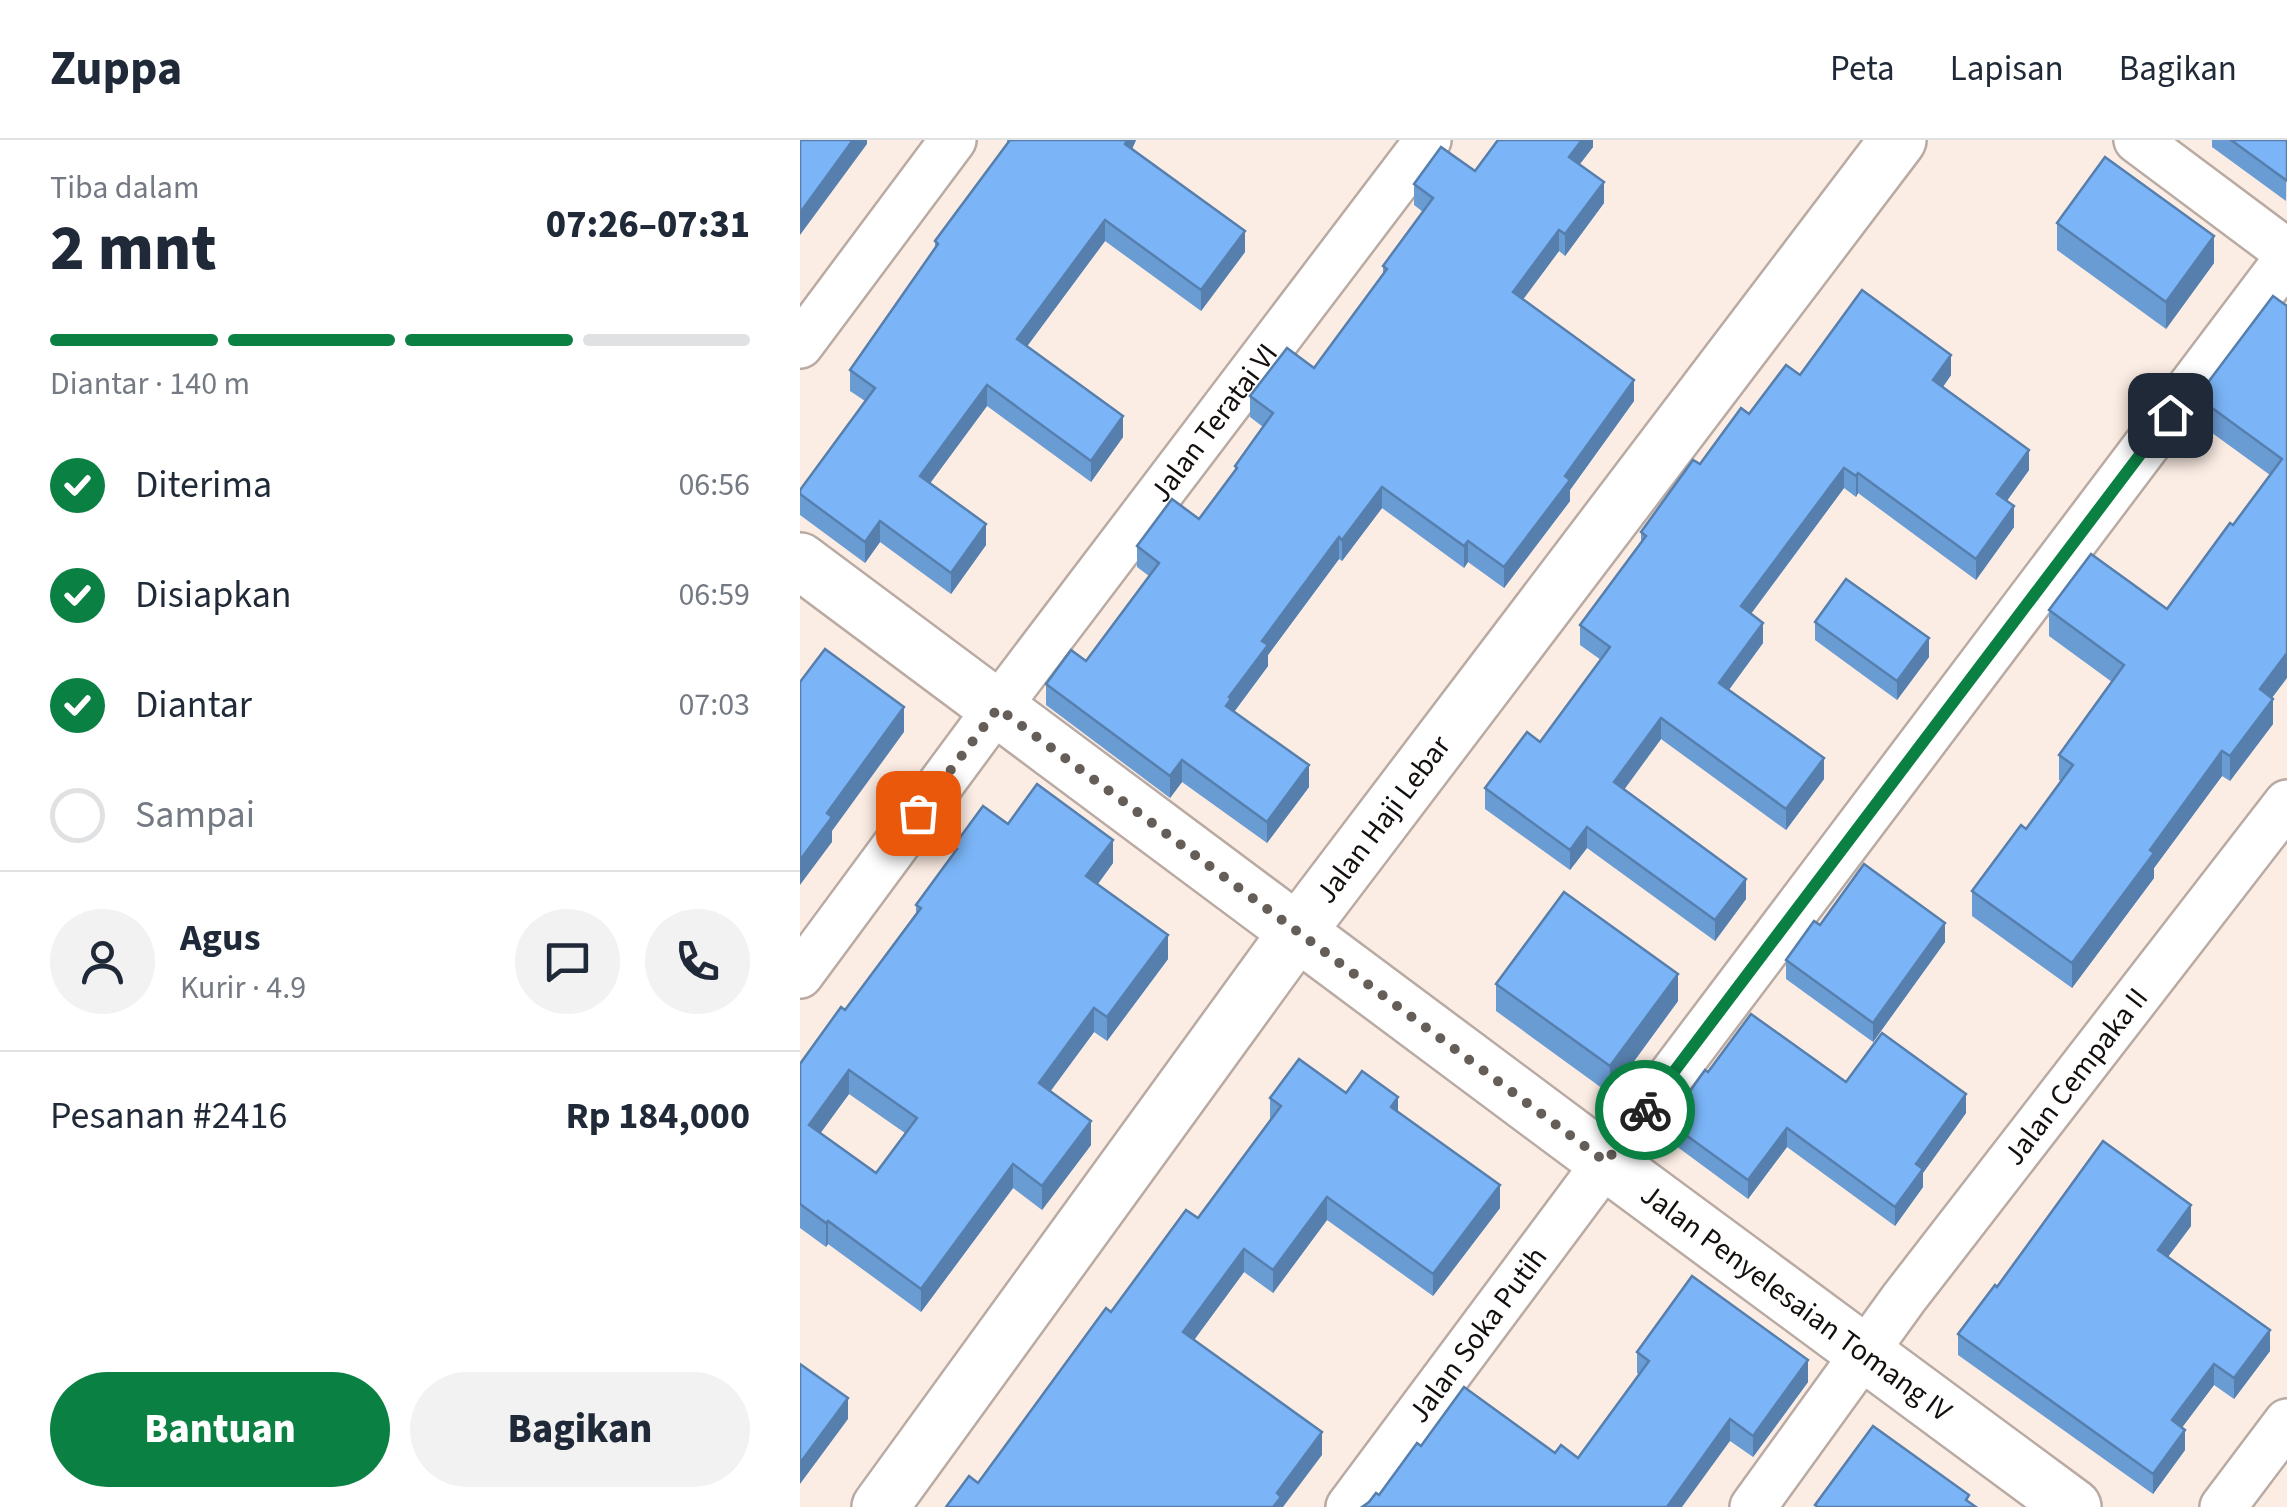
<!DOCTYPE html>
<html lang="id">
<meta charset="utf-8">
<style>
:root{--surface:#fff;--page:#f2f2f3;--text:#1f2937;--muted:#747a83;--line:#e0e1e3;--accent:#0b8043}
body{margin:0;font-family:"Source Sans 3",sans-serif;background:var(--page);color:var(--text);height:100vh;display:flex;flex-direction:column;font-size:38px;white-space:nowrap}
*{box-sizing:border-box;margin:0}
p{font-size:32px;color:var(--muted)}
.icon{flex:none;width:55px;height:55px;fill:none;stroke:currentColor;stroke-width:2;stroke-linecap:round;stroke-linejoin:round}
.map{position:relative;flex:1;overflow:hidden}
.side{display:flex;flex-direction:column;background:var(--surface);width:800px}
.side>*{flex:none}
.pin{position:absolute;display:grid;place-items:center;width:85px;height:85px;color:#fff;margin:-42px;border-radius:20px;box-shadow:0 5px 15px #0006}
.courier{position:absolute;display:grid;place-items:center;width:100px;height:100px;margin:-50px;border:8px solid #0b8043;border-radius:50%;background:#fff;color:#222;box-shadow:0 2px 12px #0007}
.headline em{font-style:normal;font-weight:800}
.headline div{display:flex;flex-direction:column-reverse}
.headline{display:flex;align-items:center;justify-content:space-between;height:170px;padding:0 50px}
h1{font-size:65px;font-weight:800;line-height:75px}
.bar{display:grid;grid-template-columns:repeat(4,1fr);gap:15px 10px;align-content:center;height:120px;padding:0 50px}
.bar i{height:12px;border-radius:8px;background:var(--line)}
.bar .active{background:var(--accent)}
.bar p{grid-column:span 4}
.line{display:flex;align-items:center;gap:25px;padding:0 50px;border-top:2px solid var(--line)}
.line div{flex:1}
.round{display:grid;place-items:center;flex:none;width:105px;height:105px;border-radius:52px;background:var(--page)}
ol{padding:0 50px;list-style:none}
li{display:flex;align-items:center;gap:30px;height:110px}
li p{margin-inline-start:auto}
li .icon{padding:10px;border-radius:50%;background:var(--accent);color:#fff;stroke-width:4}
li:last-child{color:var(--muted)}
li i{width:55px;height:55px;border:5px solid var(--line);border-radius:50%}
.action{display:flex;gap:20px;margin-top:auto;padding:20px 50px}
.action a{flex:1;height:115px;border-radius:60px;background:var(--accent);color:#fff;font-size:40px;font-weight:800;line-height:115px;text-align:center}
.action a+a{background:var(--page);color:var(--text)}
header{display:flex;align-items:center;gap:60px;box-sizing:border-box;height:140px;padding:0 50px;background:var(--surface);border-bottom:2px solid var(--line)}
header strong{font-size:48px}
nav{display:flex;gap:55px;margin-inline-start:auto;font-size:35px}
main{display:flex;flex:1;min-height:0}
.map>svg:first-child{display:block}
</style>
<header>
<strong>Zuppa</strong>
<nav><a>Peta</a><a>Lapisan</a><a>Bagikan</a></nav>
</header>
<main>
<section class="side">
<div class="headline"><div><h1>2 mnt</h1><p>Tiba dalam</p></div><em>07:26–07:31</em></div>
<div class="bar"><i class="active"></i><i class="active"></i><i class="active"></i><i></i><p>Diantar · 140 m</p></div>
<ol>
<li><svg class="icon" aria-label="check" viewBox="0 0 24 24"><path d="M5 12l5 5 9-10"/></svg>Diterima<p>06:56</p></li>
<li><svg class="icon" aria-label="check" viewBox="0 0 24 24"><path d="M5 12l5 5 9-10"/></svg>Disiapkan<p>06:59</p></li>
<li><svg class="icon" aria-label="check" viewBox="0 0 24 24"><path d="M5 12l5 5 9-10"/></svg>Diantar<p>07:03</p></li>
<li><i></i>Sampai</li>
</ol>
<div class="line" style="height:180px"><a class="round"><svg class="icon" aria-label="person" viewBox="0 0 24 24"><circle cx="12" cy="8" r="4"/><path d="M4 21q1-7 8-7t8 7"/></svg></a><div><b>Agus</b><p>Kurir · 4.9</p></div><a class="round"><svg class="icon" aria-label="chat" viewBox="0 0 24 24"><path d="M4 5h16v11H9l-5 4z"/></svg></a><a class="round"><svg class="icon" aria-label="phone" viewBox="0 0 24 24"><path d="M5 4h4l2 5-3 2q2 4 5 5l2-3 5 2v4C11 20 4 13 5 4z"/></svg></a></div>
<div class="line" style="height:130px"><div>Pesanan #2416</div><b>Rp 184,000</b></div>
<div class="action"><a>Bantuan</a><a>Bagikan</a></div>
</section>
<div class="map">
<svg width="1487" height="1367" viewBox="0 0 1487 1367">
<rect width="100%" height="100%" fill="#fcede4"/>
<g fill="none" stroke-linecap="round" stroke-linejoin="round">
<defs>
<g id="minor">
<polyline points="1337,0 1487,112"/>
<polyline points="0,205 153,0"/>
<path id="s1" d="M0,835L197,568L628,0"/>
<path id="s2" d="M549,1367L806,1022L1487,119"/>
<path id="s3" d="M953,1367L1104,1158L1487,663"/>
<polyline points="1423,1367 1487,1282"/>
</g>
<g id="tertiary">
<path id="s4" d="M0,421L806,1022L1273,1367"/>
<path id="s5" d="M80,1367L498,791L1098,0"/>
</g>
</defs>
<use href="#minor" stroke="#b9aba3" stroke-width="50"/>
<use href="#tertiary" stroke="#b9aba3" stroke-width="60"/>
<use href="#minor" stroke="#fff" stroke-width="45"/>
<use href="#tertiary" stroke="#fff" stroke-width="55"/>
</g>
<g fill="#6a9cd4" fill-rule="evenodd">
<polygon points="207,0 336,0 332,9 445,112 401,171 305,101 227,206 323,297 291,342 187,266 130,343 186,405 151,454 80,402 65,423 0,375 0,350 65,261 50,251 50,230 135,108 135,101 207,4"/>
<polygon points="793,0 793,7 780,24 804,63 765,116 759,111 723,159 834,261 770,350 770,361 704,448 668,422 664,428 582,368 542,421 539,419 468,515 468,526 434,572 509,647 467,703 382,642 370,658 246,565 246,544 286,521 349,436 337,427 337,406 399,379 435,331 435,326 463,287 450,277 450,256 514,228 583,134 583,126 623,72 614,65 614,44 675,31"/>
<polygon points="1412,0 1487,0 1486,61 1412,7"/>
<polygon points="1257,83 1414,123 1366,189 1257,110"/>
<polygon points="1487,166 1472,558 1473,584 1430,641 1422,636 1354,728 1354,738 1272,848 1172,776 1172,751 1226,689 1261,641 1259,640 1259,615 1312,542 1249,496 1249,470 1367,469 1433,385 1470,335 1397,282 1397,257"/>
<polygon points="1000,235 1151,235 1143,247 1229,330 1207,361 1214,387 1176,440 1058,353 1056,357 1044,348 951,474 963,503 929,550 1024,639 986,690 861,599 824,650 946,759 915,801 787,708 770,730 685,669 685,648 740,602 801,520 780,505 780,485 841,404 841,392 900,324 949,274"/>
<polygon points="1015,482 1129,517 1097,560 1015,500"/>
<path d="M208,684L313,723L298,744L368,819L307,901L294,892L250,951L291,1005L242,1070L213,1048L121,1172L28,1104L26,1107L0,1088V924L45,870L116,773V765L153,714V707ZM49,954L105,993L76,1033L20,993Z"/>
<polygon points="1145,802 1073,902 986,839 986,820"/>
<polygon points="696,844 878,861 810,954 696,871"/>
<polygon points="908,932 1046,942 1166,973 1123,1033 1123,1047 1095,1086 987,1007 948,1059 868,1000 868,982"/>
<polygon points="546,953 598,972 700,1068 633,1156 527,1080 473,1153 444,1132 394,1200 522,1315 178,1343 311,1172 398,1078 470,981 470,958"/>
<polygon points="1391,1086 1368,1117 1470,1211 1434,1259 1414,1245 1382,1287 1385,1310 1353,1354 1158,1215 1158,1194 1197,1147"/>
<polygon points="837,1212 1008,1242 953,1317 930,1301 579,1355 621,1306 755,1313 778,1318 839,1235 837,1233"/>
</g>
<g fill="#567fad">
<polygon points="53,0 67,0 67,4 0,95 0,72"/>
<polygon points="327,0 336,0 325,25 325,4"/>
<polygon points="782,0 793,0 793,7 769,38 769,17"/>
<polygon points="804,42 804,63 765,116 765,94"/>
<polygon points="305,80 305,101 217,220 217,199"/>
<polygon points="759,90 759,111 713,173 713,152"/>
<polygon points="445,91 445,112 401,171 401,150"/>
<polygon points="1414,96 1414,123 1366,189 1366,162"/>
<polygon points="1151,215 1151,235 1133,261 1133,240"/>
<polygon points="834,240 834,261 770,350 770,361 704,448 704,427 765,336"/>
<polygon points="187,245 187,266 120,357 120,336"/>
<polygon points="323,276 323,297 291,342 291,321"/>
<polygon points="1229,310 1229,330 1197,374 1197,354"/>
<polygon points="1044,328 1044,348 941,487 941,466"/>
<polygon points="1058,333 1058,353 1056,357 1056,336"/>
<polygon points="582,347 582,368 542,421 542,400"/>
<polygon points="1214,366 1214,387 1176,440 1176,419"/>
<polygon points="80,381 80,402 65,423 65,402"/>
<polygon points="186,384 186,405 151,454 151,433"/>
<polygon points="539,397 539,419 468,515 468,526 431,576 426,566 429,557 462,501"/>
<polygon points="668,401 668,422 664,428 664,406"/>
<polygon points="963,483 963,503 919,563 919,543"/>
<polygon points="1129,498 1129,517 1097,560 1097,541"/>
<polygon points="1487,513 1487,538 1460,574 1460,549"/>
<polygon points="1473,559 1473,584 1430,641 1430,616"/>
<polygon points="104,567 104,592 32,691 32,702 0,745 0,720 27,673"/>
<polygon points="861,578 861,599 814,663 814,642"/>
<polygon points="1422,611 1422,636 1354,728 1354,738 1272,848 1272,823 1350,710"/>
<polygon points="1024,618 1024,639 986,690 986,669"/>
<polygon points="382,620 382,642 370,658 370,636"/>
<polygon points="509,625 509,647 467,703 467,682"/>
<polygon points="787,687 787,708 770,730 770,710"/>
<polygon points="313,700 313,723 286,760 286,736"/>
<polygon points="946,739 946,759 915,801 915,780"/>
<polygon points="1145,783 1145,802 1073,902 1073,883"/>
<polygon points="368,795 368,819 307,901 307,877"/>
<polygon points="878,834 878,861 810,954 810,926"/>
<polygon points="294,868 294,892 239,967 239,943"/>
<polygon points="49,930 49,954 9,1009 9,985"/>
<polygon points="1166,954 1166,973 1123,1033 1123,1047 1095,1086 1095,1067 1116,1024"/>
<polygon points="598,957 598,980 591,967"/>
<polygon points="291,981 291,1005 242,1070 242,1046"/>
<polygon points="987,988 987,1007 948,1059 948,1040"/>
<polygon points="213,1024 213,1048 121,1172 121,1149"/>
<polygon points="700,1045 700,1068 633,1156 633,1134"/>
<polygon points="527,1057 527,1080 473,1153 473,1130"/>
<polygon points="1391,1065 1391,1086 1358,1130 1358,1110"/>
<polygon points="28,1081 28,1104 26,1107 26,1083"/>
<polygon points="444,1109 444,1132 383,1215 383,1192"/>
<polygon points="1470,1190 1470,1211 1434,1259 1434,1238"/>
<polygon points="1008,1220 1008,1242 953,1317 953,1296"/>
<polygon points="1414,1224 1414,1245 1372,1301 1372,1280"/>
<polygon points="48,1258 48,1279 0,1344 0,1323"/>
<polygon points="930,1279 930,1301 882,1367 867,1367"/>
<polygon points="1385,1290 1385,1310 1353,1354 1353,1334"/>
<polygon points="522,1292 522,1315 483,1367 473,1367 477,1353"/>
</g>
<g fill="#7bb5f7" stroke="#567fad" stroke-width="2.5" fill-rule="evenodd">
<polygon points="0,0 53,0 0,73"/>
<polygon points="210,0 327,0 325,4 445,91 401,150 305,80 217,199 323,276 291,321 187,245 120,336 186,384 151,433 80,381 65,402 0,354 0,350 75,248 50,230 138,104 135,101"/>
<polygon points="698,0 782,0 769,17 804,42 765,94 759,90 713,152 834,240 765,336 770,340 704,427 668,401 664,406 582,347 542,400 539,397 462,501 468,505 429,557 431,559 426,566 509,625 467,682 382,620 370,636 246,544 271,510 286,521 359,423 337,406 372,359 399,379 437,328 435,326 473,273 450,256 487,208 514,228 587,129 583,126 633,58 614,44 641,7 675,31"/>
<polygon points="1431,0 1487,0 1487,38 1486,40"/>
<polygon points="1305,17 1414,96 1366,162 1257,83"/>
<polygon points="1062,150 1151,215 1133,240 1229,310 1197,354 1214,366 1176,419 1058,333 1056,336 1044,328 941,466 963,483 919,543 1024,618 986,669 861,578 814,642 946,739 915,780 787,687 770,710 685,648 727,592 740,602 810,507 780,485 846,396 841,392 893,320 900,324 941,268 949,274 986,225 1000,235"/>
<polygon points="1473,156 1487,166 1487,513 1460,549 1473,559 1430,616 1422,611 1350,710 1354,713 1272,823 1172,751 1221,685 1226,689 1273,625 1259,615 1324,525 1249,470 1291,414 1367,469 1430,383 1433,385 1482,319 1397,257"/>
<polygon points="1046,439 1129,498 1097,541 1015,482"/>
<polygon points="25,509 104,567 27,673 32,677 0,720 0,542"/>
<path d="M237,644L313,700L286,736L368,795L307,877L294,868L239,943L291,981L242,1046L213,1024L121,1149L28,1081L26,1083L0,1064V924L41,867L45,870L121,768L116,765L157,709L153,707L183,666L208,684ZM49,930L117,978L76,1033L9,985Z"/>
<polygon points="1064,724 1145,783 1073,883 986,820 1014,781 1020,785"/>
<polygon points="764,752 878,834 810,926 696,844"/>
<polygon points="951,874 1046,942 1082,893 1166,954 1116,1024 1123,1029 1095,1067 987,988 948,1040 868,982 905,930 908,932"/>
<polygon points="499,919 546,953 562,931 598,957 591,967 700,1045 633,1134 527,1057 473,1130 444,1109 383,1192 522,1292 477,1353 481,1357 473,1367 146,1367 169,1336 178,1343 306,1168 311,1172 386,1070 398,1078 481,966 470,958"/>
<polygon points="1303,1001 1391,1065 1358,1110 1470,1190 1434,1238 1414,1224 1372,1280 1385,1290 1353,1334 1158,1194 1195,1145 1197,1147"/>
<polygon points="892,1136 1008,1220 953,1296 930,1279 867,1367 562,1367 569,1362 576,1353 579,1355 617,1303 621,1306 664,1247 755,1313 761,1305 778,1318 849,1221 837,1212"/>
<polygon points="0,1224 48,1258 0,1323"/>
<polygon points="1073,1286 1169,1355 1166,1360 1176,1367 1018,1367 1015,1365"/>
</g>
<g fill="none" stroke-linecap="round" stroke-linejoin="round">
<polyline stroke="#655d58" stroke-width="10" stroke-dasharray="0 18" points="118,673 198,568 806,1022 845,970"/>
<polyline stroke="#0b8043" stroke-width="12" points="845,970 1370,275"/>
</g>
<g text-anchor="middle" stroke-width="8" stroke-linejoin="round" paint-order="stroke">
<g font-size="30" fill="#140f0c" stroke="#fff">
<text dy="10" stroke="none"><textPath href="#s1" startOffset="690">Jalan Teratai VI</textPath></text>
<text dy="10" stroke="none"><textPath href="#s5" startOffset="852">Jalan Haji Lebar</textPath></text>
<text dy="10" stroke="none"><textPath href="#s3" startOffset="538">Jalan Cempaka II</textPath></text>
<text dy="10" stroke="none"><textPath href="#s4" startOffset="1242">Jalan Penyelesaian Tomang IV</textPath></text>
<text dy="10" stroke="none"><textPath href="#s2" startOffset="215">Jalan Soka Putih</textPath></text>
</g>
</g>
</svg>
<div class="pin" style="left:118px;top:673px;background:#ea580c"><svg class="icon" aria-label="bag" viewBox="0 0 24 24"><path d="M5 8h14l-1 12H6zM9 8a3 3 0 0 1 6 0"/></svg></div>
<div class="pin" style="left:1370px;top:275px;background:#1f2937"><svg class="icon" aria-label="home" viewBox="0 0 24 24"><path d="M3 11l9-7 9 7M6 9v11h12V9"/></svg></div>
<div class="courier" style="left:845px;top:970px"><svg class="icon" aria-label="bike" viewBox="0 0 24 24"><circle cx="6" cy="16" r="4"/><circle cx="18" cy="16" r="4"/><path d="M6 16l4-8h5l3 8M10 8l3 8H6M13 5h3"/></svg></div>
</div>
</main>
